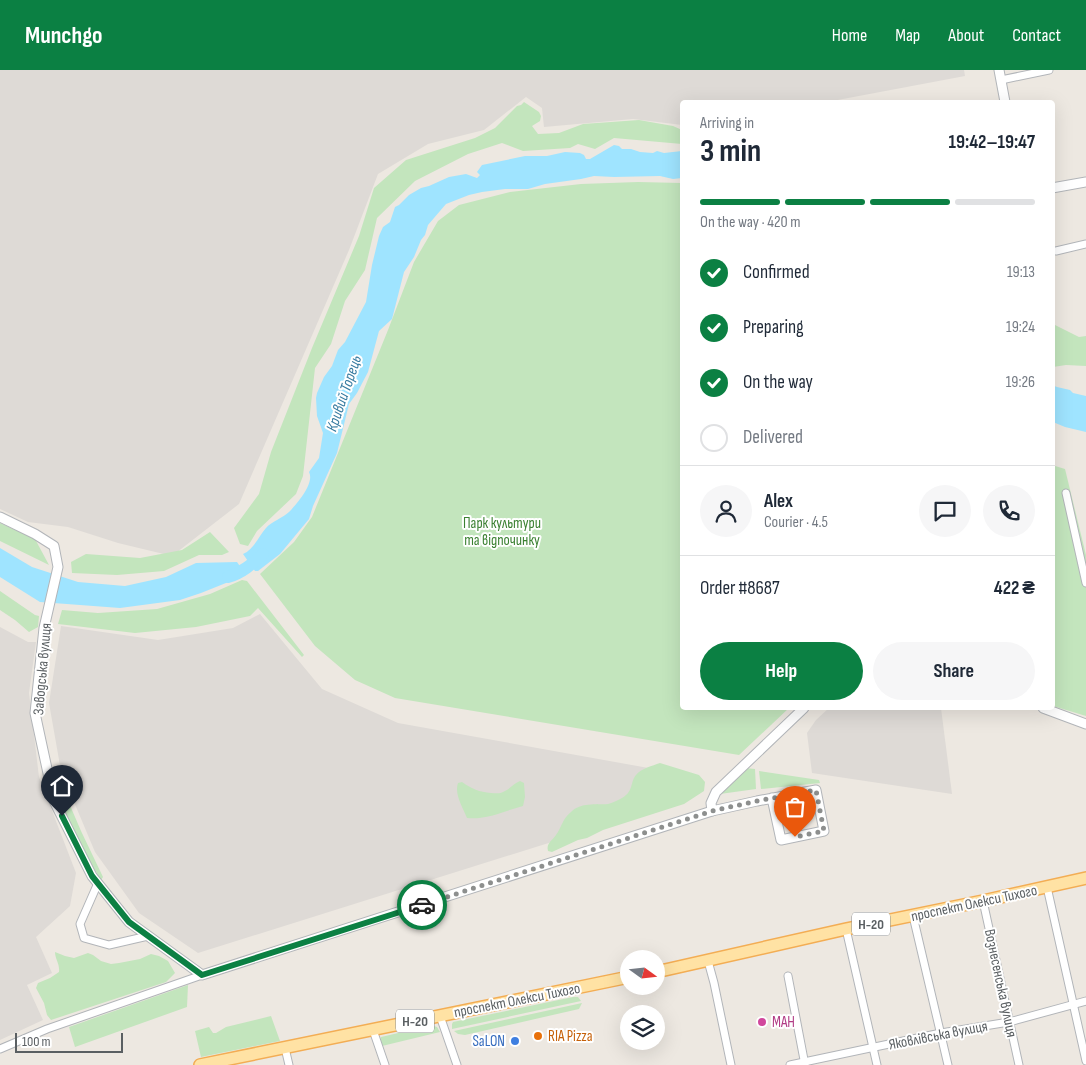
<!DOCTYPE html>
<meta charset="utf-8">
<style>
:root{--surface:#fff;--page:#f6f6f7;--text:#1f2937;--muted:#747a83;--line:#e0e1e3;--accent:#0b8043}
body{margin:0;font-family:"Sofia Sans Condensed",sans-serif;background:var(--page);color:var(--text);height:100vh;display:flex;flex-direction:column;font-size:19px;white-space:nowrap}
*{box-sizing:border-box;margin:0}
p{font-size:16px;color:var(--muted)}
.icon{flex:none;width:28px;height:28px;fill:none;stroke:currentColor;stroke-width:2;stroke-linecap:round;stroke-linejoin:round}
.map{position:relative;flex:1;overflow:hidden}
.details{position:absolute;left:680px;top:30px;width:375px;height:610px;display:flex;flex-direction:column;background:var(--surface);border-radius:5px;box-shadow:0 5px 20px #0002}
.details>*{flex:none}
.needle{width:32px;rotate:105deg}
.controls{position:absolute;left:620px;top:880px;display:grid;gap:10px}
.controls a{display:grid;place-items:center;width:45px;height:45px;border-radius:50%;background:var(--surface);box-shadow:0 5px 20px #0002;font-size:25px}
.scale{position:absolute;left:15px;bottom:12px;width:108px;box-sizing:border-box;padding-left:5px;border:2px solid #5a5f62;border-top:0;font-size:14px;line-height:18px;white-space:nowrap;color:#5a5f62;-webkit-text-stroke:4px #fff;paint-order:stroke}
.pin{position:absolute;display:grid;place-items:center;width:42px;height:42px;color:#fff;margin:-51px -21px;border-radius:50% 50% 50% 0;rotate:-45deg;box-shadow:0 0 5px #0007}
.pin .icon{rotate:45deg}
.courier{position:absolute;display:grid;place-items:center;width:50px;height:50px;margin:-25px;border:4px solid #0b8043;border-radius:50%;background:#fff;color:#222;box-shadow:0 1px 6px #0007}
.overview em{font-style:normal;font-weight:700}
.overview div{display:flex;flex-direction:column-reverse}
.overview{display:flex;align-items:center;justify-content:space-between;height:85px;padding:0 20px}
h1{font-size:32px;font-weight:700;line-height:38px}
.bar{display:grid;grid-template-columns:repeat(4,1fr);gap:8px 5px;align-content:center;height:60px;padding:0 20px}
.bar i{height:6px;border-radius:4px;background:var(--line)}
.bar .active{background:var(--accent)}
.bar p{grid-column:span 4}
.line{display:flex;align-items:center;gap:12px;padding:0 20px;border-top:1px solid var(--line)}
.line div{flex:1}
.round{display:grid;place-items:center;flex:none;width:52px;height:52px;border-radius:26px;background:var(--page)}
ol{padding:0 20px;list-style:none}
li{display:flex;align-items:center;gap:15px;height:55px}
li p{margin-inline-start:auto}
li .icon{padding:5px;border-radius:50%;background:var(--accent);color:#fff;stroke-width:4}
li:last-child{color:var(--muted)}
li i{width:28px;height:28px;border:2px solid var(--line);border-radius:50%}
.cta{display:flex;gap:10px;margin-top:auto;padding:10px 20px}
.cta a{flex:1;height:58px;border-radius:30px;background:var(--accent);color:#fff;font-size:20px;font-weight:700;line-height:58px;text-align:center}
.cta a+a{background:var(--page);color:var(--text)}
header{display:flex;align-items:center;gap:30px;box-sizing:border-box;height:70px;padding:0 25px;background:var(--accent);color:#fff}
header strong{font-size:24px}
nav{display:flex;gap:28px;margin-inline-start:auto;font-size:18px}
.map>svg:first-child{display:block}
</style>
<header>
<strong>Munchgo</strong>
<nav><a>Home</a><a>Map</a><a>About</a><a>Contact</a></nav>
</header>
<div class="map">
<svg width="1086" height="995" viewBox="0 0 1086 995">
<rect width="100%" height="100%" fill="#ede8e1"/>
<g fill="#dedad6">
<polygon points="0,0 964,0 965,6 827,32 682,32 682,55 633,49 544,57 542,38 526,27 484,60 428,74 378,104 349,180 239,434 172,486 118,473 68,457 28,452 0,439"/>
<polygon points="260,544 322,619 398,653 693,706 692,728 198,883 139,843 95,782 61,701 49,633 61,556 158,570 233,558"/>
<polygon points="0,557 28,572 36,572 29,623 39,707 76,803 70,836 36,867 52,903 27,915 43,950 0,970"/>
<polygon points="829,638 941,638 952,724 812,703 807,663 816,650"/>
</g>
<g fill="#c3e5bd">
<polygon points="524,32 539,42 541,46 540,51 532,56 538,64 559,63 583,54 639,50 673,56 682,60 682,74 614,68 595,79 578,74 570,78 523,81 502,73 468,84 415,111 377,148 365,200 345,231 331,274 315,298 303,406 296,424 257,461 248,476 240,474 234,458 259,424 271,382 312,278 359,166 374,118 406,90 475,68 495,58 517,36 521,35"/>
<polygon points="638,112 682,113 682,638 789,638 739,685 395,628 355,610 315,576 260,504 294,472 312,447 388,260 414,192 438,151 459,135 510,122 581,114"/>
<polygon points="1055,255 1079,267 1086,266 1086,296 1066,295 1053,297 1053,256"/>
<polygon points="1052,395 1065,399 1086,485 1086,646 1053,636"/>
<polygon points="0,453 35,469 49,495 0,471"/>
<polygon points="210,462 229,482 222,485 199,485 164,501 117,505 72,503 71,492 86,484 140,488 182,480"/>
<polygon points="242,510 247,511 304,585 302,587 258,538 250,546 196,557 135,563 58,554 62,540 98,543 157,539 210,524"/>
<polygon points="0,521 35,545 39,546 38,557 29,562 15,550 0,540"/>
<path d="M660,693L699,705L705,712L704,721L684,734L603,760L587,768L578,770L552,782L548,781C546,773 552,771 556,765C562,757 562,749 571,742C581,732 595,735 608,734C612,733 618,730 622,728C634,721 630,712 636,705C642,698 652,696 660,693Z"/>
<polygon points="745,698 755,699 756,719 720,724"/>
<polygon points="759,701 819,710 820,713 761,719"/>
<path d="M520,711L524,713L525,727L523,736C504,741 487,750 467,748C463,738 454,724 458,713L462,712C472,719 479,722 491,723C495,723 500,724 503,722C510,719 513,714 520,711Z"/>
<polygon points="806,726 809,742 790,745 788,729"/>
<polygon points="69,733 81,761 103,807 101,810 85,783 62,735"/>
<path d="M55,882L65,886L74,888L88,883L93,885L101,891L111,894L119,893L140,889L151,884L159,886L168,891L175,903L166,912L51,950L47,945L44,933L36,918L38,913L50,908L59,902C60,894 55,889 55,882Z"/>
<polygon points="188,915 187,937 75,977 69,957"/>
<polygon points="573,927 578,927 581,931 452,959 452,954 453,952"/>
<polygon points="582,933 579,939 465,965 458,964 454,961"/>
<polygon points="271,946 280,971 201,987 195,961 209,957 213,963 216,963 226,957"/>
<polygon points="434,956 437,957 440,962 382,976 380,970 381,967 424,957"/>
</g>
<g fill="#9fe4ff">
<path d="M614,75L619,76L622,79H631L640,82L653,83L657,81L664,83L682,81V108L673,109L660,106L614,107L594,106L581,109L545,114L528,119H505L482,122L469,125L446,134L428,155L425,165L421,170L414,187L404,202L392,249L379,261L368,302L357,323L349,334L337,383L313,436L309,449L280,484L258,501H255L243,484C254,479 259,466 266,458C272,451 283,448 289,442C297,434 315,413 309,402L319,388L323,363L317,346L316,328L317,323L324,307L332,296L338,280L345,272L366,232L372,195L379,166L383,157L390,152L395,137L399,135L409,125L421,118L429,116L449,107L466,104L477,108L480,105L477,102L482,95L525,86H547L565,82L580,83L584,85L586,89H590Z"/>
<polygon points="1052,315 1057,317 1070,320 1073,323 1086,326 1086,362 1065,357 1053,352"/>
<polygon points="0,478 32,497 78,512 125,516 166,507 196,493 237,492 246,505 201,523 180,530 120,538 40,532 0,507"/>
</g>
<g fill="none" stroke-linecap="round" stroke-linejoin="round">
<path stroke="#9fe4ff" stroke-width="12" d="M228,507C242,503 252,494 263,484"/>
<defs>
<g id="minor">
<polyline points="1001,10 1049,0"/>
<polyline points="1056,181 1086,174"/>
<polyline points="1066,423 1086,513"/>
<polyline points="98,813 80,854 84,868 109,875 148,866"/>
<polyline points="1047,817 1086,991"/>
<polyline points="983,831 1019,995"/>
<polyline points="913,846 948,995"/>
<polyline points="846,859 877,995"/>
<polyline points="708,891 714,913 731,995"/>
<polyline points="788,906 805,995"/>
<polyline points="440,946 457,995"/>
<polyline points="373,960 385,995"/>
<polyline points="285,978 289,995"/>
<polyline points="0,979 47,959 202,905"/>
<polyline points="790,995 941,963 1009,952 1086,931"/>
</g>
<g id="tertiary">
<polyline points="999,0 1005,32"/>
<polyline points="1052,118 1086,112"/>
<polyline points="0,447 35,464 54,476 58,497 44,558 35,643 54,731 92,806 129,852 202,905 712,741"/>
<polyline points="1043,638 1086,654"/>
<polyline points="772,728 781,770 824,761 816,720 757,731 712,741 711,733 716,722 804,638"/>
</g>
<g id="primary">
<polyline points="656,902 846,859 983,831 1086,808"/>
<polyline points="200,995 629,907"/>
</g>
</defs>
<use href="#minor" stroke="#b2b5b9" stroke-width="9"/>
<use href="#tertiary" stroke="#b2b5b9" stroke-width="11"/>
<use href="#primary" stroke="#f3ad54" stroke-width="14"/>
<use href="#minor" stroke="#fff" stroke-width="7"/>
<use href="#tertiary" stroke="#fff" stroke-width="9"/>
<use href="#primary" stroke="#ffe2a4" stroke-width="11"/>
</g>
<g fill="none" stroke-linecap="round" stroke-linejoin="round">
<polyline stroke="#8d8f8e" stroke-width="5" stroke-dasharray="0 9" points="422,835 712,741 757,731 816,720 824,761 795,767"/>
<polyline stroke="#0b8043" stroke-width="6" points="62,746 92,806 129,852 202,905 422,835"/>
</g>
<circle fill="#d1479c" stroke="#fff" stroke-width="2" cx="762" cy="952" r="5"/>
<circle fill="#e8710a" stroke="#fff" stroke-width="2" cx="538" cy="966" r="5"/>
<circle fill="#3f7fe0" stroke="#fff" stroke-width="2" cx="515" cy="971" r="5"/>
<g text-anchor="middle" stroke-width="4" stroke-linejoin="round" paint-order="stroke">
<g fill="#fff" stroke="#8c8f91" stroke-width="1">
<rect x="852" y="842.5" width="38" height="23" rx="4"/>
<rect x="396" y="939.5" width="38" height="23" rx="4"/>
</g>
<g font-size="14" font-weight="bold" fill="#5a5f62">
<text x="871" y="859">Н-20</text>
<text x="415" y="956">Н-20</text>
</g>
<g font-size="15" fill="#3b8132" stroke="#fff">
<text x="502" y="458">Парк культури<tspan x="502" dy="17">та відпочинку</tspan></text>
</g>
<g font-size="15" fill="#5a5f62" stroke="#fff">
<text transform="translate(42 599) rotate(-85)" y="5">Заводська вулиця</text>
<text transform="translate(974 833) rotate(-12)" y="5">проспект Олекси Тихого</text>
<text transform="translate(1001 913) rotate(78)" y="5">Вознесенська вулиця</text>
<text transform="translate(517 930) rotate(-11)" y="5">проспект Олекси Тихого</text>
<text transform="translate(938 965) rotate(-11)" y="5">Яковлівська вулиця</text>
</g>
<g font-size="15" fill="#b23c85" stroke="#fff" text-anchor="start">
<text x="772" y="957">МАН</text>
</g>
<g font-size="15" fill="#c56008" stroke="#fff" text-anchor="start">
<text x="548" y="971">RIA Pizza</text>
</g>
<g font-size="15" fill="#366cbe" stroke="#fff" text-anchor="end">
<text x="505" y="976">SaLON</text>
</g>
<g font-size="16" font-style="italic" fill="#377ba0" stroke="#fff">
<text transform="translate(343 323) rotate(-71)" y="6">Кривий Торець</text>
</g>
</g>
</svg>
<div class="controls">
<a><svg class="needle" viewBox="-14 -14 28 28"><path d="M0-13l5 13h-10z" fill="#e53935"/><path d="M0 13l5-13h-10z" fill="#747a83"/></svg></a>
<a><svg class="icon" aria-label="layers" viewBox="0 0 24 24"><path d="M12 4l9 5-9 5-9-5zM3 14l9 5 9-5"/></svg></a>
</div>
<div class="scale">100 m</div>
<div class="pin" style="left:795px;top:767px;background:#ea580c"><svg class="icon" aria-label="bag" viewBox="0 0 24 24"><path d="M5 8h14l-1 12H6zM9 8a3 3 0 0 1 6 0"/></svg></div>
<div class="pin" style="left:62px;top:746px;background:#1f2937"><svg class="icon" aria-label="home" viewBox="0 0 24 24"><path d="M3 11l9-7 9 7M6 9v11h12V9"/></svg></div>
<div class="courier" style="left:422px;top:835px"><svg class="icon" aria-label="car" viewBox="0 0 24 24"><path d="M5 17H2v-5l4-1 3-4h7l3 4 3 1v5h-3M9 17h6M6 11h13"/><circle cx="7" cy="17" r="2"/><circle cx="17" cy="17" r="2"/></svg></div>
<section class="details">
<div class="overview"><div><h1>3 min</h1><p>Arriving in</p></div><em>19:42–19:47</em></div>
<div class="bar"><i class="active"></i><i class="active"></i><i class="active"></i><i></i><p>On the way · 420 m</p></div>
<ol>
<li><svg class="icon" aria-label="check" viewBox="0 0 24 24"><path d="M5 12l5 5 9-10"/></svg>Confirmed<p>19:13</p></li>
<li><svg class="icon" aria-label="check" viewBox="0 0 24 24"><path d="M5 12l5 5 9-10"/></svg>Preparing<p>19:24</p></li>
<li><svg class="icon" aria-label="check" viewBox="0 0 24 24"><path d="M5 12l5 5 9-10"/></svg>On the way<p>19:26</p></li>
<li><i></i>Delivered</li>
</ol>
<div class="line" style="height:90px"><a class="round"><svg class="icon" aria-label="person" viewBox="0 0 24 24"><circle cx="12" cy="8" r="4"/><path d="M4 21q1-7 8-7t8 7"/></svg></a><div><b>Alex</b><p>Courier · 4.5</p></div><a class="round"><svg class="icon" aria-label="chat" viewBox="0 0 24 24"><path d="M4 5h16v11H9l-5 4z"/></svg></a><a class="round"><svg class="icon" aria-label="phone" viewBox="0 0 24 24"><path d="M5 4h4l2 5-3 2q2 4 5 5l2-3 5 2v4C11 20 4 13 5 4z"/></svg></a></div>
<div class="line" style="height:65px"><div>Order #8687</div><b>422 ₴</b></div>
<div class="cta"><a>Help</a><a>Share</a></div>
</section>
</div>
